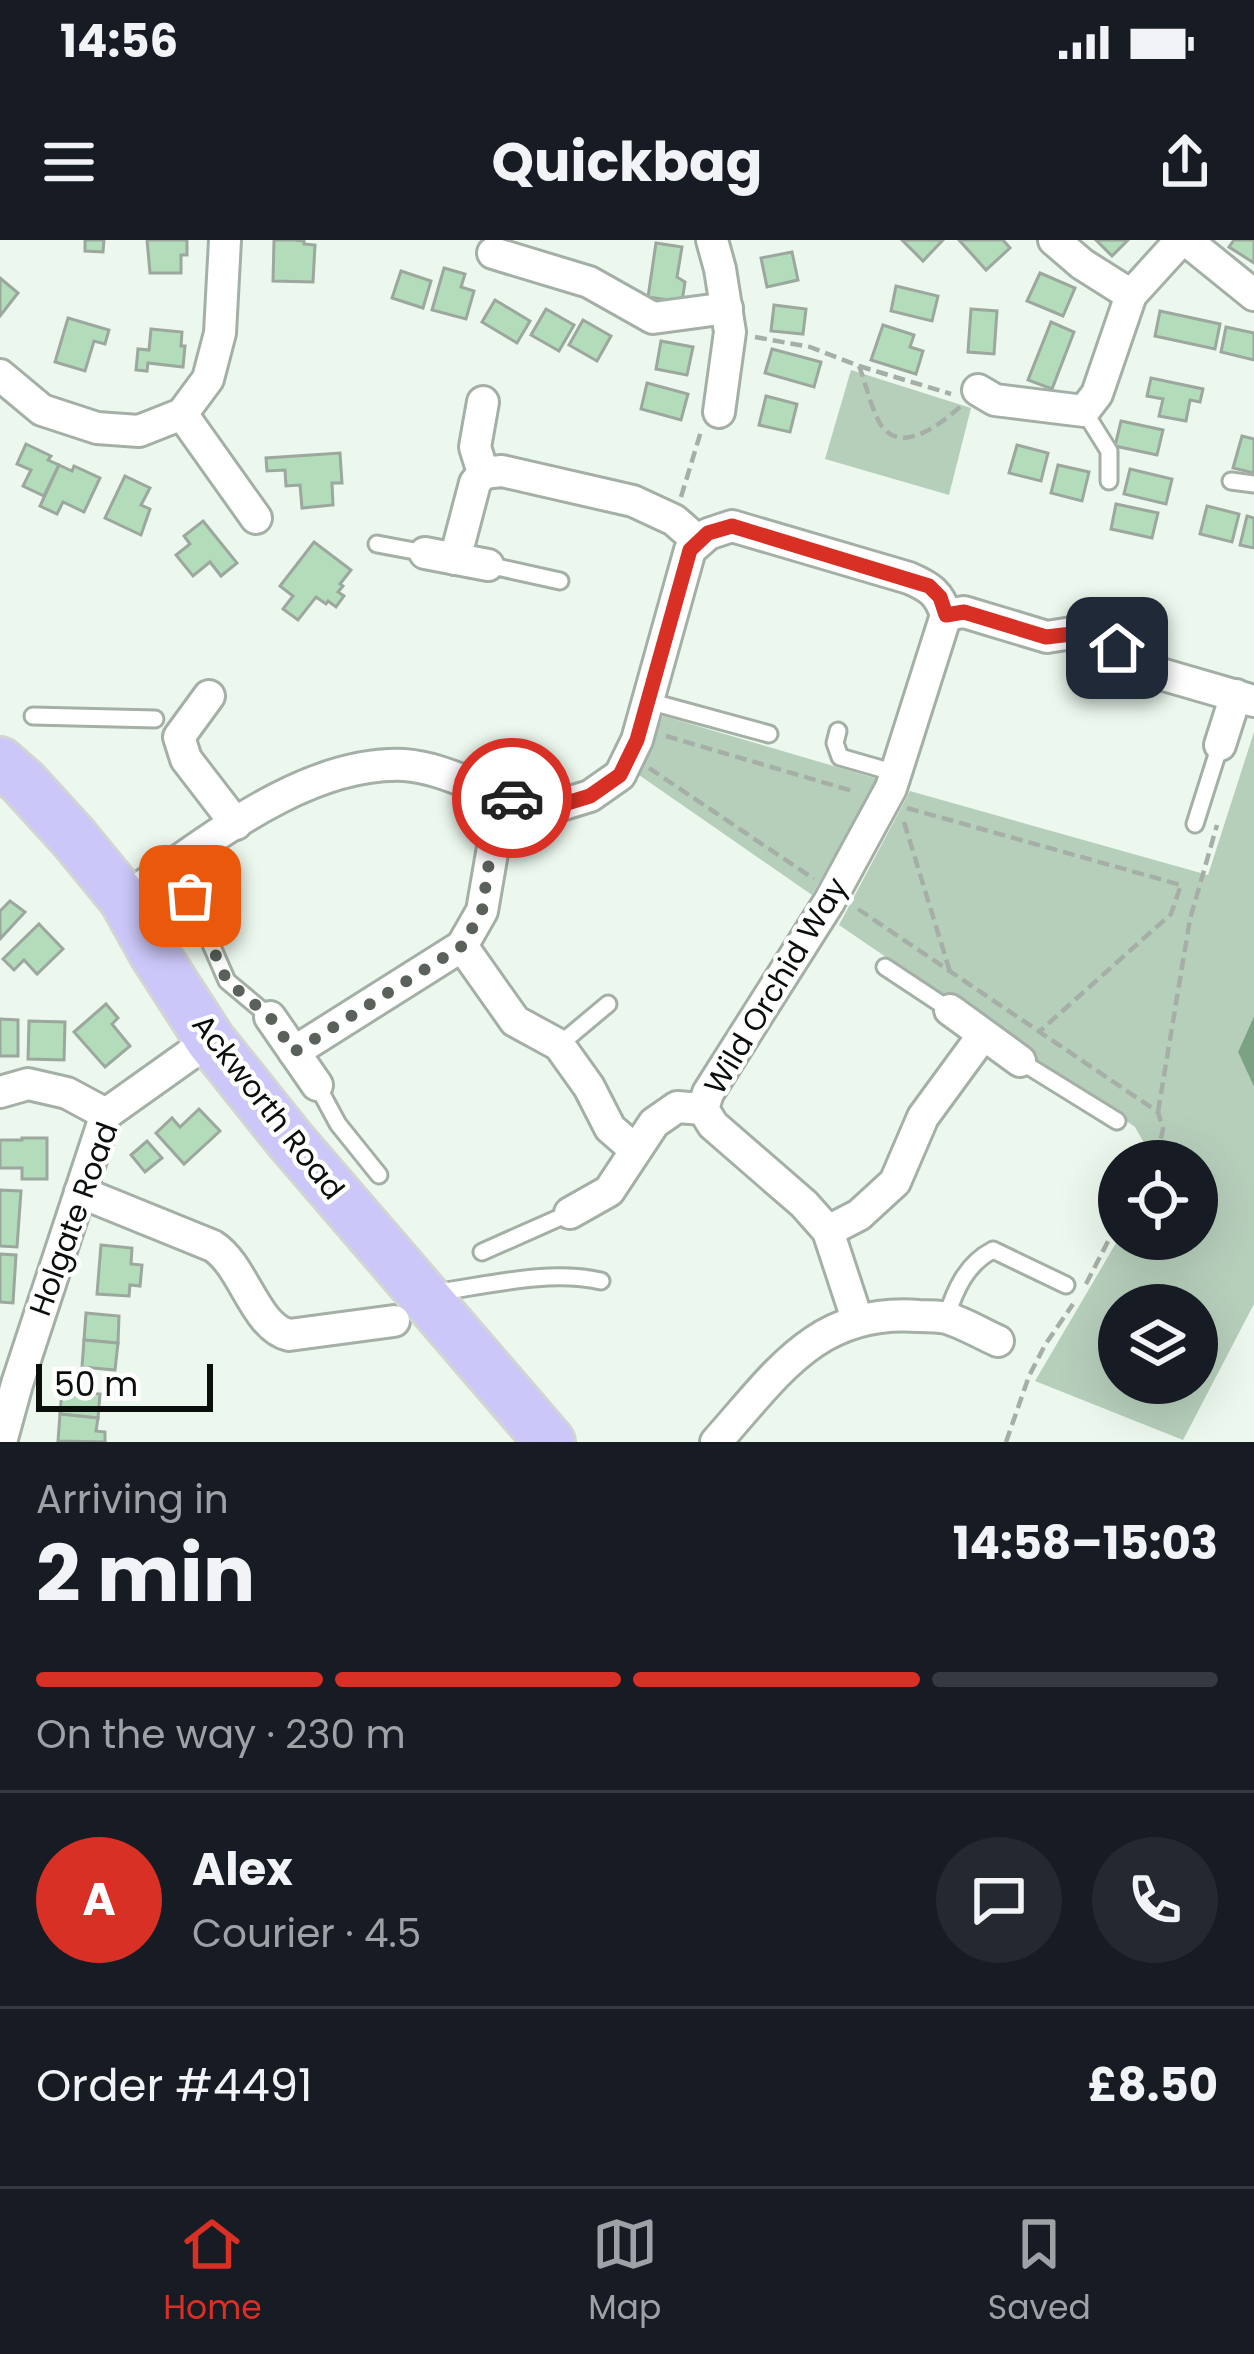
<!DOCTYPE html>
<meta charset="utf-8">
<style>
:root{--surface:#171b24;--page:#242831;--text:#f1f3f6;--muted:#9ea1a6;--line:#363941;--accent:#d93025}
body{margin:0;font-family:Poppins,sans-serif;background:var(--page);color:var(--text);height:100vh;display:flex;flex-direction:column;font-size:45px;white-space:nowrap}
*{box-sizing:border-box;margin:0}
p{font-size:39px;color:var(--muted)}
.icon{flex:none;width:66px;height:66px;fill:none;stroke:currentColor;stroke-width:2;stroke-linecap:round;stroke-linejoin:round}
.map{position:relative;height:1202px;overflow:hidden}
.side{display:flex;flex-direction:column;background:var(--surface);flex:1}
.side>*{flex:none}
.tools{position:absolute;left:1098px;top:900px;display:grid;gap:24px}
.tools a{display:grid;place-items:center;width:120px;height:120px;border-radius:50%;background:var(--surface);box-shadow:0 12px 48px #0002;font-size:60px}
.scale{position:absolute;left:36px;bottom:30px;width:177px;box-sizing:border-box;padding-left:12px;border:6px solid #0b0f0c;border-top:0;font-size:33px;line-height:42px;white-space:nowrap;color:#0b0f0c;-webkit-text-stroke:9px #fff;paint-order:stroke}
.pin{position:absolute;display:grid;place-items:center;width:102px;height:102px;color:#fff;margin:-51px;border-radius:24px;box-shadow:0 6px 18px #0006}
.courier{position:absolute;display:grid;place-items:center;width:120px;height:120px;margin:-60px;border:9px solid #d93025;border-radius:50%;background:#fff;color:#222;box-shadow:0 3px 15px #0007}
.summary em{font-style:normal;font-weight:700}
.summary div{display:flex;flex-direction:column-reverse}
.summary{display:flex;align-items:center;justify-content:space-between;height:204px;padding:0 36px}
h1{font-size:78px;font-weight:700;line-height:90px}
.bar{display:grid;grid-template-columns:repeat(4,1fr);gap:18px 12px;align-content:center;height:144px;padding:0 36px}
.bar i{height:15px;border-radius:9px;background:var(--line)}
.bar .active{background:var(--accent)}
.bar p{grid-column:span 4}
.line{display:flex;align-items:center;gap:30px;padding:0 36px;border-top:3px solid var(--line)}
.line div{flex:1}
.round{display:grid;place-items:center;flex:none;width:126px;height:126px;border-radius:63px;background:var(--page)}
.status{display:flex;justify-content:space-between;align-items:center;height:84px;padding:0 60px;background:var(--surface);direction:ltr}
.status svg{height:33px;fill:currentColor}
header{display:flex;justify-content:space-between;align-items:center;height:156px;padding:0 36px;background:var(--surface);font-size:54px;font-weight:700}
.dock{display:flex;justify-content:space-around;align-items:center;height:168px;border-top:3px solid var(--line);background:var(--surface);font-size:33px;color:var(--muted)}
.dock a{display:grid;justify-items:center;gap:6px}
.dock .active{color:var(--accent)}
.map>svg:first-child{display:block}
</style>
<div class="status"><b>14:56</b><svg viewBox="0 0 49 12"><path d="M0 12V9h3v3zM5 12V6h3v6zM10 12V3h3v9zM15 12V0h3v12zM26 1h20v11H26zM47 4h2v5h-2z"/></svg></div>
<header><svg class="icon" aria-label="menu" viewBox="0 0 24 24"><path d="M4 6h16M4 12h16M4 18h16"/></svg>Quickbag<svg class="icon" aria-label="share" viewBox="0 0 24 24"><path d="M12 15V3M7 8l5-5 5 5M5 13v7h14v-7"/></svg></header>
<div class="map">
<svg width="1254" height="1202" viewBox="0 0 1254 1202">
<rect width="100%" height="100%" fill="#ecf8ee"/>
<g fill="#b6cfbb" fill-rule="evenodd">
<polygon points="851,130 971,168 949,255 825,219"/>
<polygon points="663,476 878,539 812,655 639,535"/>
<path d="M1254,492V776L1238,812L1254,847V1064L1183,1200L1035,1141L1119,998L1197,999V921H1154L1135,887L839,685L910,551L1208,635ZM1119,1065H1197V1143H1119Z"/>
</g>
<polygon fill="#7ba383" points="1254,776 1254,847 1238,812"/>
<g fill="#b2dcba" stroke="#9ca79e" stroke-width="3">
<polygon points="85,0 104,0 103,12 85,11"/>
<polygon points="147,0 187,0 187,15 181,15 181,33 150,33"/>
<polygon points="274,0 294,0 304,1 304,4 315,5 313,42 273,41"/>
<polygon points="902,0 943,0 923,21"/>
<polygon points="959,0 1003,0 1010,8 986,30"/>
<polygon points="1096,0 1128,0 1112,16"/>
<polygon points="1234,0 1254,0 1254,23 1229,7"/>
<polygon points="656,3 682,7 677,37 685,42 682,62 648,57"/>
<polygon points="792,12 798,40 767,47 761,18"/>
<polygon points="444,28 465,34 461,47 474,51 466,79 432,70"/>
<polygon points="401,31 431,41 423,68 392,58"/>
<polygon points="1040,33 1075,48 1063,76 1027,61"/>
<polygon points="0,38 18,53 0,76"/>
<polygon points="896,46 938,56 932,81 891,71"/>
<polygon points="495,60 530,81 517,103 482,82"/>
<polygon points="774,65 806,69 803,94 771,91"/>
<polygon points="546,69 574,85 559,111 531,95"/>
<polygon points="971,69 997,71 994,114 968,112"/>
<polygon points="1160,71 1220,84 1215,109 1155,96"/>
<polygon points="68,78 109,90 105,104 94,101 85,131 55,122"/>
<polygon points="583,80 611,96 597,121 569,105"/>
<polygon points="1051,82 1074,92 1052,149 1028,140"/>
<polygon points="883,85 914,95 910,107 923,111 916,134 871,120"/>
<polygon points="1226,87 1254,93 1254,120 1221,112"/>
<polygon points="151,89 182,92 181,106 185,106 183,127 148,123 147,131 136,130 138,109 149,110"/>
<polygon points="661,101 693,107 687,135 656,129"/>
<polygon points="772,109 821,122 814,147 765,133"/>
<polygon points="1151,138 1203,149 1200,162 1190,160 1186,181 1159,176 1163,159 1147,156"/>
<polygon points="647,143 688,154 681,180 641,169"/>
<polygon points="766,156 797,164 790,192 759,185"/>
<polygon points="1121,181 1163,190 1157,215 1115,206"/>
<polygon points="1242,196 1254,199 1254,233 1233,228"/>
<polygon points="26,204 51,216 48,220 59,225 44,256 23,246 31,230 17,224"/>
<polygon points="1017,205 1048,213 1041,241 1009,233"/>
<polygon points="340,213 342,243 332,243 333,265 302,268 300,245 286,246 285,230 267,231 266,218"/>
<polygon points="59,225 72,231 74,226 100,238 84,272 63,262 57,274 40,266"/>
<polygon points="1058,225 1089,232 1082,261 1051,253"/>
<polygon points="1130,229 1172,239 1166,264 1124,254"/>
<polygon points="125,236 150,248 141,265 150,269 141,295 105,278"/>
<polygon points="1116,264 1158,273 1152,298 1111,289"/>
<polygon points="1207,266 1239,274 1232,302 1200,294"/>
<polygon points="1247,276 1254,278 1254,308 1240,305"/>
<polygon points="203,281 237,323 221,336 210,322 193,336 176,315 190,304 184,296"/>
<polygon points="314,302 351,330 340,344 343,346 338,352 344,356 336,367 328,361 326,364 316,357 298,380 283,369 293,356 280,346"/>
<polygon points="10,661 25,672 0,699 0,671"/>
<polygon points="39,684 63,709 37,734 24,720 14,730 3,719"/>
<polygon points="106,764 118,778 112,784 130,806 105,827 74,792"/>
<polygon points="0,779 18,780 18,816 0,816"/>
<polygon points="29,781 65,782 64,820 28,819"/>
<polygon points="199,869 220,891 184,924 156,893 172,878 180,887"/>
<polygon points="22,898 47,898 47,939 22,939 22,928 0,928 0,900 22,900"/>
<polygon points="147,901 162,918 145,932 131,915"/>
<polygon points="0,950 21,951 17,1007 0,1006"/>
<polygon points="101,1005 132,1008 131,1024 142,1025 140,1046 130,1045 129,1056 97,1054"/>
<polygon points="0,1014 16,1015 13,1063 0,1062"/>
<polygon points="86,1073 119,1076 118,1103 84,1100"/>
<polygon points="84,1100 118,1103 115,1130 82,1127"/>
<polygon points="62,1150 100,1154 98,1178 60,1174"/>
<polygon points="60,1174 98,1178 96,1191 105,1192 105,1202 58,1201"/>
</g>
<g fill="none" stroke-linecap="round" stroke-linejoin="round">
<defs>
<g id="service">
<polyline points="1084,171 1109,211 1109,241"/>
<polyline points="1231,241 1254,244"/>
<polyline points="377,304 425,313"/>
<polyline points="488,325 560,341"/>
<polyline points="648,461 769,494"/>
<polyline points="33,476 155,479"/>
<polyline points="838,491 835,503 840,517 896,533"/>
<polyline points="1195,584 1220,505"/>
<polyline points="190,656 227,741 270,777"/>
<polyline points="885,727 950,770"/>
<polyline points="559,805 608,764"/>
<polyline points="1020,821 1117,881"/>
<polyline points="317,845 338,884 379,935"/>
<polyline points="482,1012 570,973"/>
<path d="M432,1053C486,1046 547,1029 601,1041"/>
<path d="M946,1078C955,1050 966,1024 993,1010L1066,1045"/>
</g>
<g id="minor">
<polyline points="712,0 720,29 730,92 719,172"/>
<polyline points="1054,0 1082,24 1131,55"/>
<polyline points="1186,0 1254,55"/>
<polyline points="493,13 589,42 653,78 727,68"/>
<polyline points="0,135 42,170 97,188 139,191 182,174 208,139 220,93 225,0"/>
<polyline points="978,150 995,160 1084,171 1097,154 1131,55 1181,0"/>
<polyline points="182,174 256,278"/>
<polyline points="483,233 475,207 483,162"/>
<polyline points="425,313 488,325"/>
<polyline points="455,319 475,243 483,233 502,231 633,261 674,280 698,301"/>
<polyline points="946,375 964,372 1047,397 1072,393 1117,408 1140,428 1254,461"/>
<polyline points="209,456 179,497 186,519 236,584"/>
<polyline points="1220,505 1236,455"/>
<path d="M502,555L522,562L554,567L590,556L620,535L637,500L690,310L708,294L732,286L909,338C930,347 939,353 946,375"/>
<path d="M124,659C204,605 303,521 404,525C437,527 471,545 502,555L482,671L462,706L294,812"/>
<polyline points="462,706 515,781 559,805 589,847 610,888 634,909"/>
<polyline points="950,770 1020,821"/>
<polyline points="270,777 317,845"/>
<polyline points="0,852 28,844 67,853 106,874"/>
<path d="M80,952L213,1006C244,1026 255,1087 289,1095L394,1081"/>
<polyline points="570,973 609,951 654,883 677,867 703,869"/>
<polyline points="828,991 859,975 895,942 923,877 983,795"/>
<polyline points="857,1079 828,991 804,964 713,885 703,869 708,853 829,662 891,548 946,375"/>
<polyline points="1,1202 17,1144 106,874 210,800"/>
<path d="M716,1202C777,1134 817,1068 919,1076C928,1076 938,1076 947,1078C964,1083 982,1094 998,1101"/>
</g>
<polyline id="trunk" points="0,522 23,542 74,598 124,659 154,713 210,800 290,900 550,1202"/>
</defs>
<use href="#service" stroke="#a4afa6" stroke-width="21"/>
<use href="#minor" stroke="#a4afa6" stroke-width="36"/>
<use href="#trunk" stroke="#d3d4d3" stroke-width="54"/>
<g stroke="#a6afa7" stroke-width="4.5" stroke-dasharray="12 6" stroke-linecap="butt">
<path d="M755,97L810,107L859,126C865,141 874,179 884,189C906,213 944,181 961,166"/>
<polyline points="859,126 951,154"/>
<polyline points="681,257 702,188"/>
<polyline points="666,496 856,552"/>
<polyline points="649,528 814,639"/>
<polyline points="907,568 1181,645 1171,674 1039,792"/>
<polyline points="904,582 950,732"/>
<polyline points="858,669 1158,872 1163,889 1156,921"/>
<polyline points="1158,872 1190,679 1217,585"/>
<polyline points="1086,1044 1119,980"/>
<polyline points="1006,1202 1029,1136 1045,1105 1073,1064"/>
</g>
<use href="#service" stroke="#fff" stroke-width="15"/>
<use href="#minor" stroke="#fff" stroke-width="30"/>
<use href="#trunk" stroke="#cbc7f8" stroke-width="48"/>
</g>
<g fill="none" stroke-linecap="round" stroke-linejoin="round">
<polyline stroke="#5a615b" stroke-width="12" stroke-dasharray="0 21.6" points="190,656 227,741 270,777 294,812 462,706 482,671 494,587 502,555 512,558"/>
<polyline stroke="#d93025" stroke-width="15" points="512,558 554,567 590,556 620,535 637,500 690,310 708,293 732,286 929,346 940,357 946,375 964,372 1046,397 1072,394 1117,408"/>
</g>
<g text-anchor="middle" stroke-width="9" stroke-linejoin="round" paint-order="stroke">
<g font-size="30" fill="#0b0f0c" stroke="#fff">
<text transform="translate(776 746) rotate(-59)" y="10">Wild Orchid Way</text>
<text transform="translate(268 867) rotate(52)" y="10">Ackworth Road</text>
<text transform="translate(74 979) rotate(-70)" y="10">Holgate Road</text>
</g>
</g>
</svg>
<div class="tools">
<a><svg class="icon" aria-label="locate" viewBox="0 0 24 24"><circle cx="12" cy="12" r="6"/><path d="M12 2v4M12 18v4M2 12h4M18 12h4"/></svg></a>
<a><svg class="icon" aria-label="layers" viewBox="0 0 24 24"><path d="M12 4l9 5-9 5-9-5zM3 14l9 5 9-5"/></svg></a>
</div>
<div class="scale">50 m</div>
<div class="pin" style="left:190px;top:656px;background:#ea580c"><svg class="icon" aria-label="bag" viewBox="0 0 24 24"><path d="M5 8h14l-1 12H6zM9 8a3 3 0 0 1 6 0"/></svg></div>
<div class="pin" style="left:1117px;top:408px;background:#1f2937"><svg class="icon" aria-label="home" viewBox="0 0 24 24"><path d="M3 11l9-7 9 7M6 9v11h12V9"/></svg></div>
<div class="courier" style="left:512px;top:558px"><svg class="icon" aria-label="car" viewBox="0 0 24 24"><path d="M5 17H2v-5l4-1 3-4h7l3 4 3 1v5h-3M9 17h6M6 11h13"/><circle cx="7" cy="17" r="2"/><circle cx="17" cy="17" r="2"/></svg></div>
</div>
<section class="side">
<div class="summary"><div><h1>2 min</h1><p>Arriving in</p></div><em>14:58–15:03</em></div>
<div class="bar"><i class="active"></i><i class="active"></i><i class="active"></i><i></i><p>On the way · 230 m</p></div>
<div class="line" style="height:216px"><b class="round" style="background:var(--accent);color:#fff">A</b><div><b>Alex</b><p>Courier · 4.5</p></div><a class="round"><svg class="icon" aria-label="chat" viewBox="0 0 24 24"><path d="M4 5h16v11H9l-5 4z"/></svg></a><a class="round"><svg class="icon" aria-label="phone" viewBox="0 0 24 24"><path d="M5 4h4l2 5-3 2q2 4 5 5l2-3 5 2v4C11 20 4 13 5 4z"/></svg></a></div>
<div class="line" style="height:156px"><div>Order #4491</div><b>£8.50</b></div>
</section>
<nav class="dock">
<a class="active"><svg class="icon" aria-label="home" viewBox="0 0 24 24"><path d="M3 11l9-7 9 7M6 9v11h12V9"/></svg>Home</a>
<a><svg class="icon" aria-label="map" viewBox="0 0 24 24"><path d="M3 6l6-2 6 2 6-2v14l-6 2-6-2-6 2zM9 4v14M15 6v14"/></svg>Map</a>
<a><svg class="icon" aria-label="saved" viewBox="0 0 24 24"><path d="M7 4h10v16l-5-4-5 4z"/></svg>Saved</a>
</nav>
